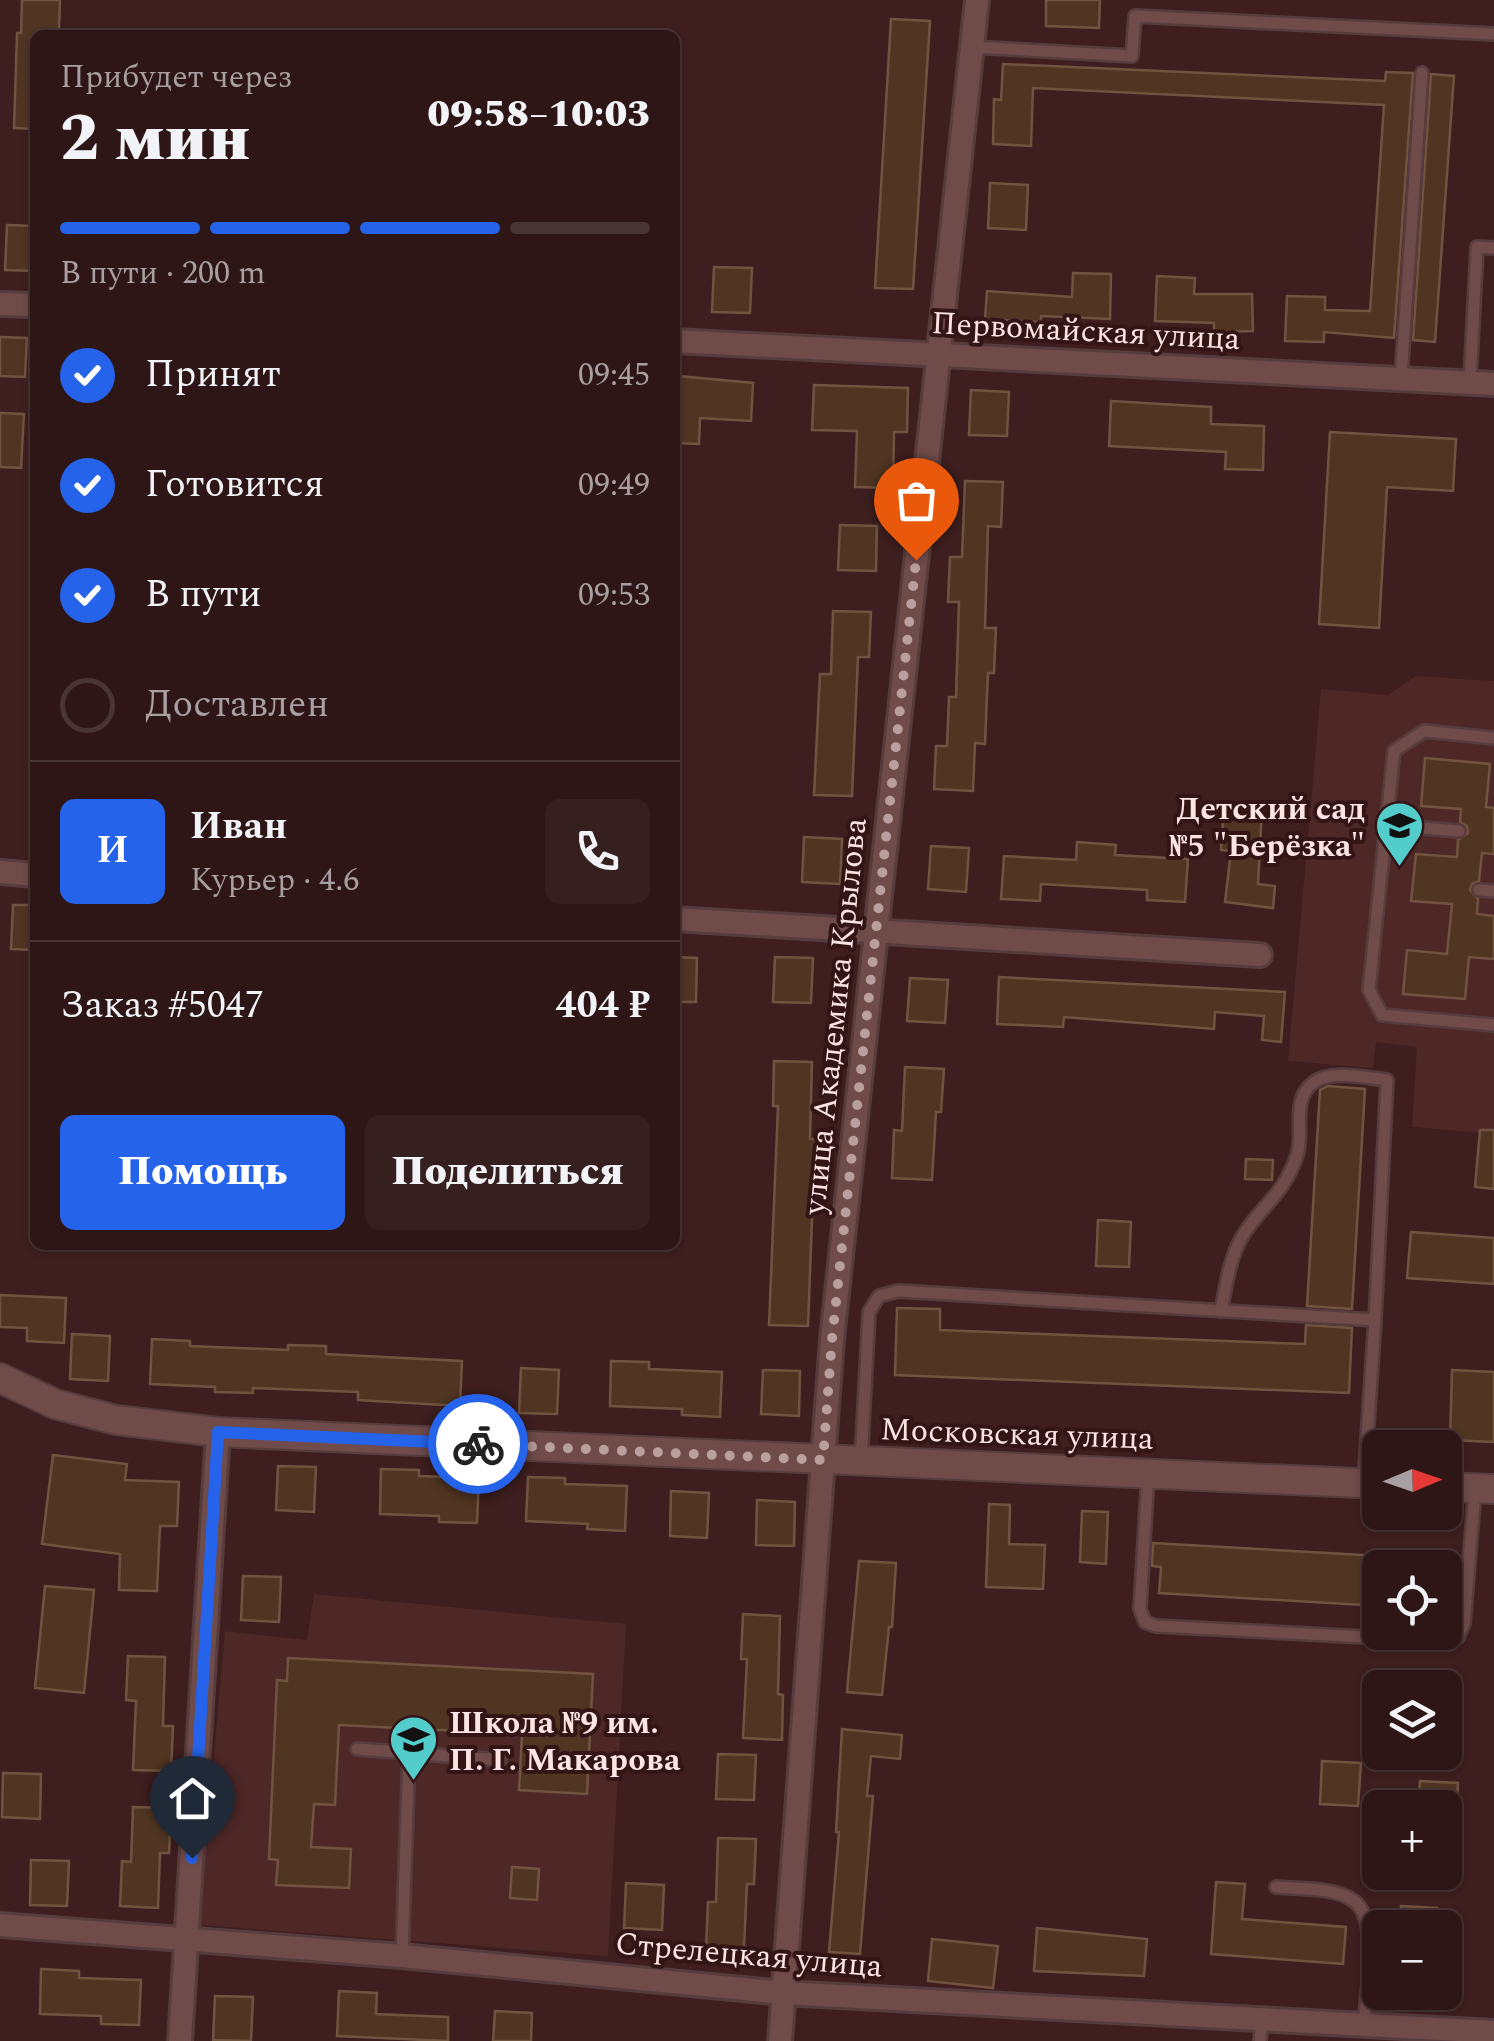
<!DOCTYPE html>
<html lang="ru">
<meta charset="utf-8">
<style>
:root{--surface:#2e1616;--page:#361f1f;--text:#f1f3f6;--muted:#a79fa1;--line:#493535;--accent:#2563eb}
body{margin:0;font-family:Spectral,serif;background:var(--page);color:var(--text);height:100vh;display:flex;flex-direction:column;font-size:38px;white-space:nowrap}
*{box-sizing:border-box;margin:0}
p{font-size:32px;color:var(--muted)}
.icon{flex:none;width:55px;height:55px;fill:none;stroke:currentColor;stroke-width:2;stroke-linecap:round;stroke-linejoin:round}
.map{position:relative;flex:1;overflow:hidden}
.details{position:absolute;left:30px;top:30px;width:650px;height:1220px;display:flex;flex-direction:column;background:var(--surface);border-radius:15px;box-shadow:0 2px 8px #0004,0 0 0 2px var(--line)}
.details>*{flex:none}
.needle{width:65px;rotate:88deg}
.tools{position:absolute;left:1362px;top:1430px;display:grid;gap:20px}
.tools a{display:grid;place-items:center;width:100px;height:100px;border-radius:15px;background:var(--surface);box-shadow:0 2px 8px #0004,0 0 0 2px var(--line);font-size:50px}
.pin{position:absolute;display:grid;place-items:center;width:85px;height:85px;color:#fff;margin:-102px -42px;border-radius:50% 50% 50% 0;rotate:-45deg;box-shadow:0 0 10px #0007}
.pin .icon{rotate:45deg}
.courier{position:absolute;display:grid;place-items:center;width:100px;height:100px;margin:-50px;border:8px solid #2563eb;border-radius:50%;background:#fff;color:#222;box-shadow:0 2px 12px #0007}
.overview em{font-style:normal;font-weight:800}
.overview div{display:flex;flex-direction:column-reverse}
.overview{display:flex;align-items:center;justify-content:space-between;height:170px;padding:0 30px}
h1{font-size:65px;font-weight:800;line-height:75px}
.bar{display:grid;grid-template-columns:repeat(4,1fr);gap:15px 10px;align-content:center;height:120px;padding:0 30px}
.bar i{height:12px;border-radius:8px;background:var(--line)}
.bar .on{background:var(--accent)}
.bar p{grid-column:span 4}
.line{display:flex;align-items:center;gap:25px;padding:0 30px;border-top:2px solid var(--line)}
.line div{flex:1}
.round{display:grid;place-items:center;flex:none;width:105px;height:105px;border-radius:15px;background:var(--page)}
ol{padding:0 30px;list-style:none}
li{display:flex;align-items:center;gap:30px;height:110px}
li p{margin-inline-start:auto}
li .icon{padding:10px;border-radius:50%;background:var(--accent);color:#fff;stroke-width:4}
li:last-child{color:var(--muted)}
li i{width:55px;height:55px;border:5px solid var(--line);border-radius:50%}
.action{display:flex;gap:20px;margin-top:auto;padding:20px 30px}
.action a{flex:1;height:115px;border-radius:15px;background:var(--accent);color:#fff;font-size:40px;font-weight:800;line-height:115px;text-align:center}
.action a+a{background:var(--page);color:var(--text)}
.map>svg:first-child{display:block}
</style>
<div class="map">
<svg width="1494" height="2041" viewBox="0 0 1494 2041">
<rect width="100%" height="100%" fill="#3e1e1e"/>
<g fill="#4e2727">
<polygon points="1416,676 1494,681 1494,1134 1412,1127 1417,1047 1376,1042 1373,1068 1288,1061 1321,689 1388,695"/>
<polygon points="314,1594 626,1624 608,1956 199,1925 225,1631 307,1640"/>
</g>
<g fill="#503522" stroke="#715440" stroke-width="2.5">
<polygon points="22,0 60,0 59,29 55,29 55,35 35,35 35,129 14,128 17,33 21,33"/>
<polygon points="1046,0 1100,0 1099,28 1046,26"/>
<polygon points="891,19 930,21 913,289 875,288"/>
<polygon points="1003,64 1385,81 1386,72 1413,73 1394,338 1324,332 1324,342 1285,341 1287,296 1325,297 1325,310 1370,311 1384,105 1033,88 1031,146 993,144 994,99 1001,100"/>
<polygon points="1431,74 1454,76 1435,342 1413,340"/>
<polygon points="990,183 1028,185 1026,230 988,228"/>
<polygon points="7,225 35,226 35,271 5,270"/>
<polygon points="714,267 752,268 750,313 712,312"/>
<polygon points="1073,273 1111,274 1110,319 1041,316 1041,322 985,319 987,291 1072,297"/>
<polygon points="1157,276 1195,278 1194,294 1252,294 1253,331 1214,332 1214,323 1155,321"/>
<polygon points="0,337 27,338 25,377 0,376"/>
<polygon points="679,376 753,383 751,421 700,418 699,444 676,443"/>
<polygon points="814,385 908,388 907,432 894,432 893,488 855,487 857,431 812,430"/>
<polygon points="971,390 1009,392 1007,436 969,435"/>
<polygon points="1111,401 1211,407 1211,424 1264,426 1263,470 1225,469 1226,452 1109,446"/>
<polygon points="0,413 24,414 21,468 0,467"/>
<polygon points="1330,432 1456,439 1453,491 1387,487 1379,628 1319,624"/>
<polygon points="965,481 1003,482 1001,527 988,526 985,628 996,628 994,673 988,673 985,744 975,743 973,791 934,789 936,746 947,746 949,697 956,697 959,602 948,602 950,557 962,557"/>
<polygon points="840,525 877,526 876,571 838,570"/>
<polygon points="833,611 871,612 869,657 858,657 852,796 814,795 820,674 831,674"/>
<polygon points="1425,758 1490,764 1486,807 1494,808 1494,854 1482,853 1479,881 1472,884 1470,890 1478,899 1477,914 1494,916 1494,959 1469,957 1465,999 1403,994 1407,950 1447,954 1452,904 1411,901 1416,854 1457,857 1458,840 1468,833 1467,826 1460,822 1461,809 1421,806"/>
<polygon points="1224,807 1262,809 1258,884 1275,886 1273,908 1225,902 1231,851 1221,850"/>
<polygon points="804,837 842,839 840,884 802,882"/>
<polygon points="1077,842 1116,845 1115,855 1188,859 1185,902 1147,900 1147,890 1041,884 1040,901 1001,899 1004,856 1076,860"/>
<polygon points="931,846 969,848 966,892 928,889"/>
<polygon points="13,905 35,905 35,950 11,949"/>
<polygon points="675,957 697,958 696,1002 675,1002"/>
<polygon points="775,957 813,958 811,1003 773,1002"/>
<polygon points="999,977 1285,992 1281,1042 1262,1040 1264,1016 1215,1012 1214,1029 1064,1017 1063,1027 997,1024"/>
<polygon points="910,978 948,980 945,1023 907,1021"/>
<polygon points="774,1061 812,1062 810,1139 815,1139 808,1326 769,1325 778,1106 773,1106"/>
<polygon points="905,1067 944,1069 941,1112 936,1112 932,1180 892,1178 894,1130 902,1131"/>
<polygon points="1328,1086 1365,1089 1352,1309 1307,1306 1320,1090"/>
<polygon points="1480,1130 1494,1130 1494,1189 1475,1187"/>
<polygon points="1246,1159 1273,1160 1272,1180 1245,1179"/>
<polygon points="1098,1220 1131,1222 1129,1267 1096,1266"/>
<polygon points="1411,1232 1494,1238 1494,1284 1407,1278"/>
<polygon points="0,1295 66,1298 64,1343 27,1341 27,1328 0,1327"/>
<polygon points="897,1308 940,1309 940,1330 1305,1344 1306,1325 1352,1328 1349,1393 895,1375"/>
<polygon points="72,1334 110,1336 108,1381 70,1379"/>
<polygon points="152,1339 190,1341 190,1346 288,1350 288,1345 326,1346 326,1354 462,1361 460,1406 358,1400 358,1392 253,1388 253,1393 215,1392 215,1387 150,1384"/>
<polygon points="611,1361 649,1362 649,1369 722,1372 720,1417 682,1415 682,1409 610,1406"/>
<polygon points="521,1368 559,1370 557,1414 519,1413"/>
<polygon points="763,1370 800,1371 799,1416 761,1414"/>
<polygon points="1452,1370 1494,1372 1494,1442 1450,1440"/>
<polygon points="53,1455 127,1464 125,1480 179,1482 177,1526 160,1526 157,1591 119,1590 120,1554 42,1544"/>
<polygon points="278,1466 316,1467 314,1512 276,1510"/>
<polygon points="381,1469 419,1470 419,1476 479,1478 477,1523 439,1522 439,1516 380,1514"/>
<polygon points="528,1477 565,1478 565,1484 627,1486 625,1531 587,1529 588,1524 526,1521"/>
<polygon points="671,1491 709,1493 707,1538 670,1536"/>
<polygon points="757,1500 795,1502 794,1546 756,1545"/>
<polygon points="989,1504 1010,1505 1009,1544 1045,1545 1043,1589 986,1587"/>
<polygon points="1082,1511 1108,1512 1106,1564 1080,1562"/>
<polygon points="1153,1543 1380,1556 1380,1606 1159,1593 1161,1567 1152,1566"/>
<polygon points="859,1561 896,1563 892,1627 889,1627 882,1695 847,1692"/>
<polygon points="243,1576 281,1577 279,1622 241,1620"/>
<polygon points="45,1586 94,1590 84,1693 35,1688"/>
<polygon points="743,1614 780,1616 778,1694 783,1695 782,1740 743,1738 747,1659 741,1659"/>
<polygon points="128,1656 165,1657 163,1726 173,1726 171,1771 133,1770 136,1701 126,1700"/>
<polygon points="288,1658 593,1674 587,1794 519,1790 522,1734 339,1725 335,1805 314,1804 311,1847 351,1849 349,1888 276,1885 278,1860 269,1859 277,1680 287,1681"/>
<polygon points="842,1729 902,1735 900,1759 871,1756 867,1796 873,1796 860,1954 829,1952 839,1832 836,1832"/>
<polygon points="718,1754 756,1755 754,1800 716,1799"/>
<polygon points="1322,1761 1361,1763 1358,1806 1320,1804"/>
<polygon points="3,1773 41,1774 40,1819 2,1817"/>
<polygon points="1420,1781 1458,1783 1457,1808 1418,1808"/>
<polygon points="133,1807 171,1808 169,1853 160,1853 158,1908 120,1906 122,1861 131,1862"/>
<polygon points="718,1838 756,1839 754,1884 747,1884 744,1948 706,1947 708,1902 716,1902"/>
<polygon points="31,1860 69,1861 67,1906 30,1905"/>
<polygon points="512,1867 539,1869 537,1900 510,1898"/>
<polygon points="1216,1882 1245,1884 1242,1919 1346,1927 1343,1964 1211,1954"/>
<polygon points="626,1883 664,1885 662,1930 624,1928"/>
<polygon points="1401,1906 1437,1908 1436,1928 1400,1928"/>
<polygon points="1037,1928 1147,1939 1144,1976 1034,1971"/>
<polygon points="932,1939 998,1946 993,1988 928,1981"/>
<polygon points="41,1969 79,1971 79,1978 141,1980 139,2025 101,2024 101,2016 40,2014"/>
<polygon points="339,1991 377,1993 376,2014 448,2017 448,2041 337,2036"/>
<polygon points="215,1996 253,1997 251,2041 213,2040"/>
<polygon points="495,2011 532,2013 531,2041 493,2041"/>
</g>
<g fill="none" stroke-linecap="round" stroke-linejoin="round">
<defs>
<g id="service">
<polyline points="973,47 1132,56 1135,16 1494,34"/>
<polyline points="1401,378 1422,73"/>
<polyline points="1470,382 1477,247 1494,248"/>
<polyline points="1494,738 1424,731 1394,751 1369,990 1382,1015 1494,1025"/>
<polyline points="1386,825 1459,831"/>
<polyline points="1479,890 1494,891"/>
<path d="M1221,1311C1226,1287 1229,1259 1242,1237C1261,1205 1283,1197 1297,1155C1305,1132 1290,1101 1313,1083C1330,1069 1366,1078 1387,1080L1375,1320"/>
<polyline points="861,1462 869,1312 879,1296 898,1291 1375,1320 1364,1483"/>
<polyline points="1148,1474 1140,1609 1145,1622 1156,1626 1441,1641 1458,1637 1464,1623 1475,1491"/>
<polyline points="357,1749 500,1760"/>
<path d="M1276,1887C1299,1889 1335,1887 1354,1901C1380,1920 1366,1995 1364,2025"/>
<polyline points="402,1956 409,1753"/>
<polyline points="1260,2041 1262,2019"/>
</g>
<g id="minor">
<polyline points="0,304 35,305"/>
<polyline points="675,341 1494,384"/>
<polyline points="0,872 35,875"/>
<polyline points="675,919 1260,955"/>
<polyline points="0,1925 402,1956 784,1993 1494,2032"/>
<polyline points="180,2041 218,1432"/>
<polyline points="780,2041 832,1339 977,0"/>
</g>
<g id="tertiary">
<polyline points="0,1378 55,1404 116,1420 218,1432 1380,1484"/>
<polyline points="1445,1487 1494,1489"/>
</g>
</defs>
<use href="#service" stroke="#573c3d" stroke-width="16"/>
<use href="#minor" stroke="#573c3d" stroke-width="28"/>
<use href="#tertiary" stroke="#573c3d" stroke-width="32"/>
<use href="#service" stroke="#6f4b4a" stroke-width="11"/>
<use href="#minor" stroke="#6f4b4a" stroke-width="22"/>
<use href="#tertiary" stroke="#6f4b4a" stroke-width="28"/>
</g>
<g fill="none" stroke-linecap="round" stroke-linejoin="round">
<polyline stroke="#b99f9e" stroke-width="10" stroke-dasharray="0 18" points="478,1444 823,1460 832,1339 916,560"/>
<polyline stroke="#2563eb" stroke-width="12" points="192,1858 218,1432 478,1444"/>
</g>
<defs>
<symbol id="school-pin" viewBox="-11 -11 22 30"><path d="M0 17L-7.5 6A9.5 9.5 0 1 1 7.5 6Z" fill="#52cdcc" stroke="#331515"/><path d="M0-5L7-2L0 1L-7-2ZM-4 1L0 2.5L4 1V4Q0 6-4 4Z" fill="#111"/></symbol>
</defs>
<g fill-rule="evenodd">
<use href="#school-pin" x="1372" y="798" width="55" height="75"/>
<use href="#school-pin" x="386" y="1712" width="55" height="75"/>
</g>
<g text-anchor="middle" stroke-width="8" stroke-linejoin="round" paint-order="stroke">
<g font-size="32" fill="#fbe4e3" stroke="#331515">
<text transform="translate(1086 330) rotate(3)" y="11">Первомайская улица</text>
<text transform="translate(834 1016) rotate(-84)" y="11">улица Академика Крылова</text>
<text transform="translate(1017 1433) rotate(2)" y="11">Московская улица</text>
<text transform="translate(749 1954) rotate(5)" y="11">Стрелецкая улица</text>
</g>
<g font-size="32" font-weight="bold" fill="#fbe4e3" stroke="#331515" text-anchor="end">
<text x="1365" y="819">Детский сад<tspan x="1365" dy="37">№5 "Берёзка"</tspan></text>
<text x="449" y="1733" text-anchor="start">Школа №9 им.<tspan x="449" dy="37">П. Г. Макарова</tspan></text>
</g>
</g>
</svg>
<div class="tools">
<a><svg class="needle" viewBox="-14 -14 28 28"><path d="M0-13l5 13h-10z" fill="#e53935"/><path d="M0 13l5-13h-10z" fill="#a79fa1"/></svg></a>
<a><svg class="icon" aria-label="locate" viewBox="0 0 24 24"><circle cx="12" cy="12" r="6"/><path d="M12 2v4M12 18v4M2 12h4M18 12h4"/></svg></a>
<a><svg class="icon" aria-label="layers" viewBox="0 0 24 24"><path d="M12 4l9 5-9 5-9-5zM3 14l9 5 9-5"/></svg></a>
<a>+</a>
<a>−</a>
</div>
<div class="pin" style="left:916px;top:560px;background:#ea580c"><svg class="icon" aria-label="bag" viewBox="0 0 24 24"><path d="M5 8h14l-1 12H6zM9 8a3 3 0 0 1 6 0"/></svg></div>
<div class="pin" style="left:192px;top:1858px;background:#1f2937"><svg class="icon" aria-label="home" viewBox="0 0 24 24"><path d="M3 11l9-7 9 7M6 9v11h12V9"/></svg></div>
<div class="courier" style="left:478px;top:1444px"><svg class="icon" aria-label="bike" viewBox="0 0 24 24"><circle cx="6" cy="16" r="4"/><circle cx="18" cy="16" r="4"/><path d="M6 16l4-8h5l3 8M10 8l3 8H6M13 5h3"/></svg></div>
<section class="details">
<div class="overview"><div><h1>2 мин</h1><p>Прибудет через</p></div><em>09:58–10:03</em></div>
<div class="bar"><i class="on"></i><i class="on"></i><i class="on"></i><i></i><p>В пути · 200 m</p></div>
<ol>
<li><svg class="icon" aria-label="check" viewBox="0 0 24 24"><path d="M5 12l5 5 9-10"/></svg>Принят<p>09:45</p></li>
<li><svg class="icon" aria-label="check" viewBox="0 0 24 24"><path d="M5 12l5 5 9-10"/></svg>Готовится<p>09:49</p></li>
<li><svg class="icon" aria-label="check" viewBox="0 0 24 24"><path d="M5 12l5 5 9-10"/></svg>В пути<p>09:53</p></li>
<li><i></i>Доставлен</li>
</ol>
<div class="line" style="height:180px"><b class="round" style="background:var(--accent);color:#fff">И</b><div><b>Иван</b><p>Курьер · 4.6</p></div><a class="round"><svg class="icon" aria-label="phone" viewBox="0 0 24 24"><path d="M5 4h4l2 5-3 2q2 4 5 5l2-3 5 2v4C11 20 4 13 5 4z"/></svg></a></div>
<div class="line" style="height:130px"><div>Заказ #5047</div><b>404 ₽</b></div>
<div class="action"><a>Помощь</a><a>Поделиться</a></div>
</section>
</div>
